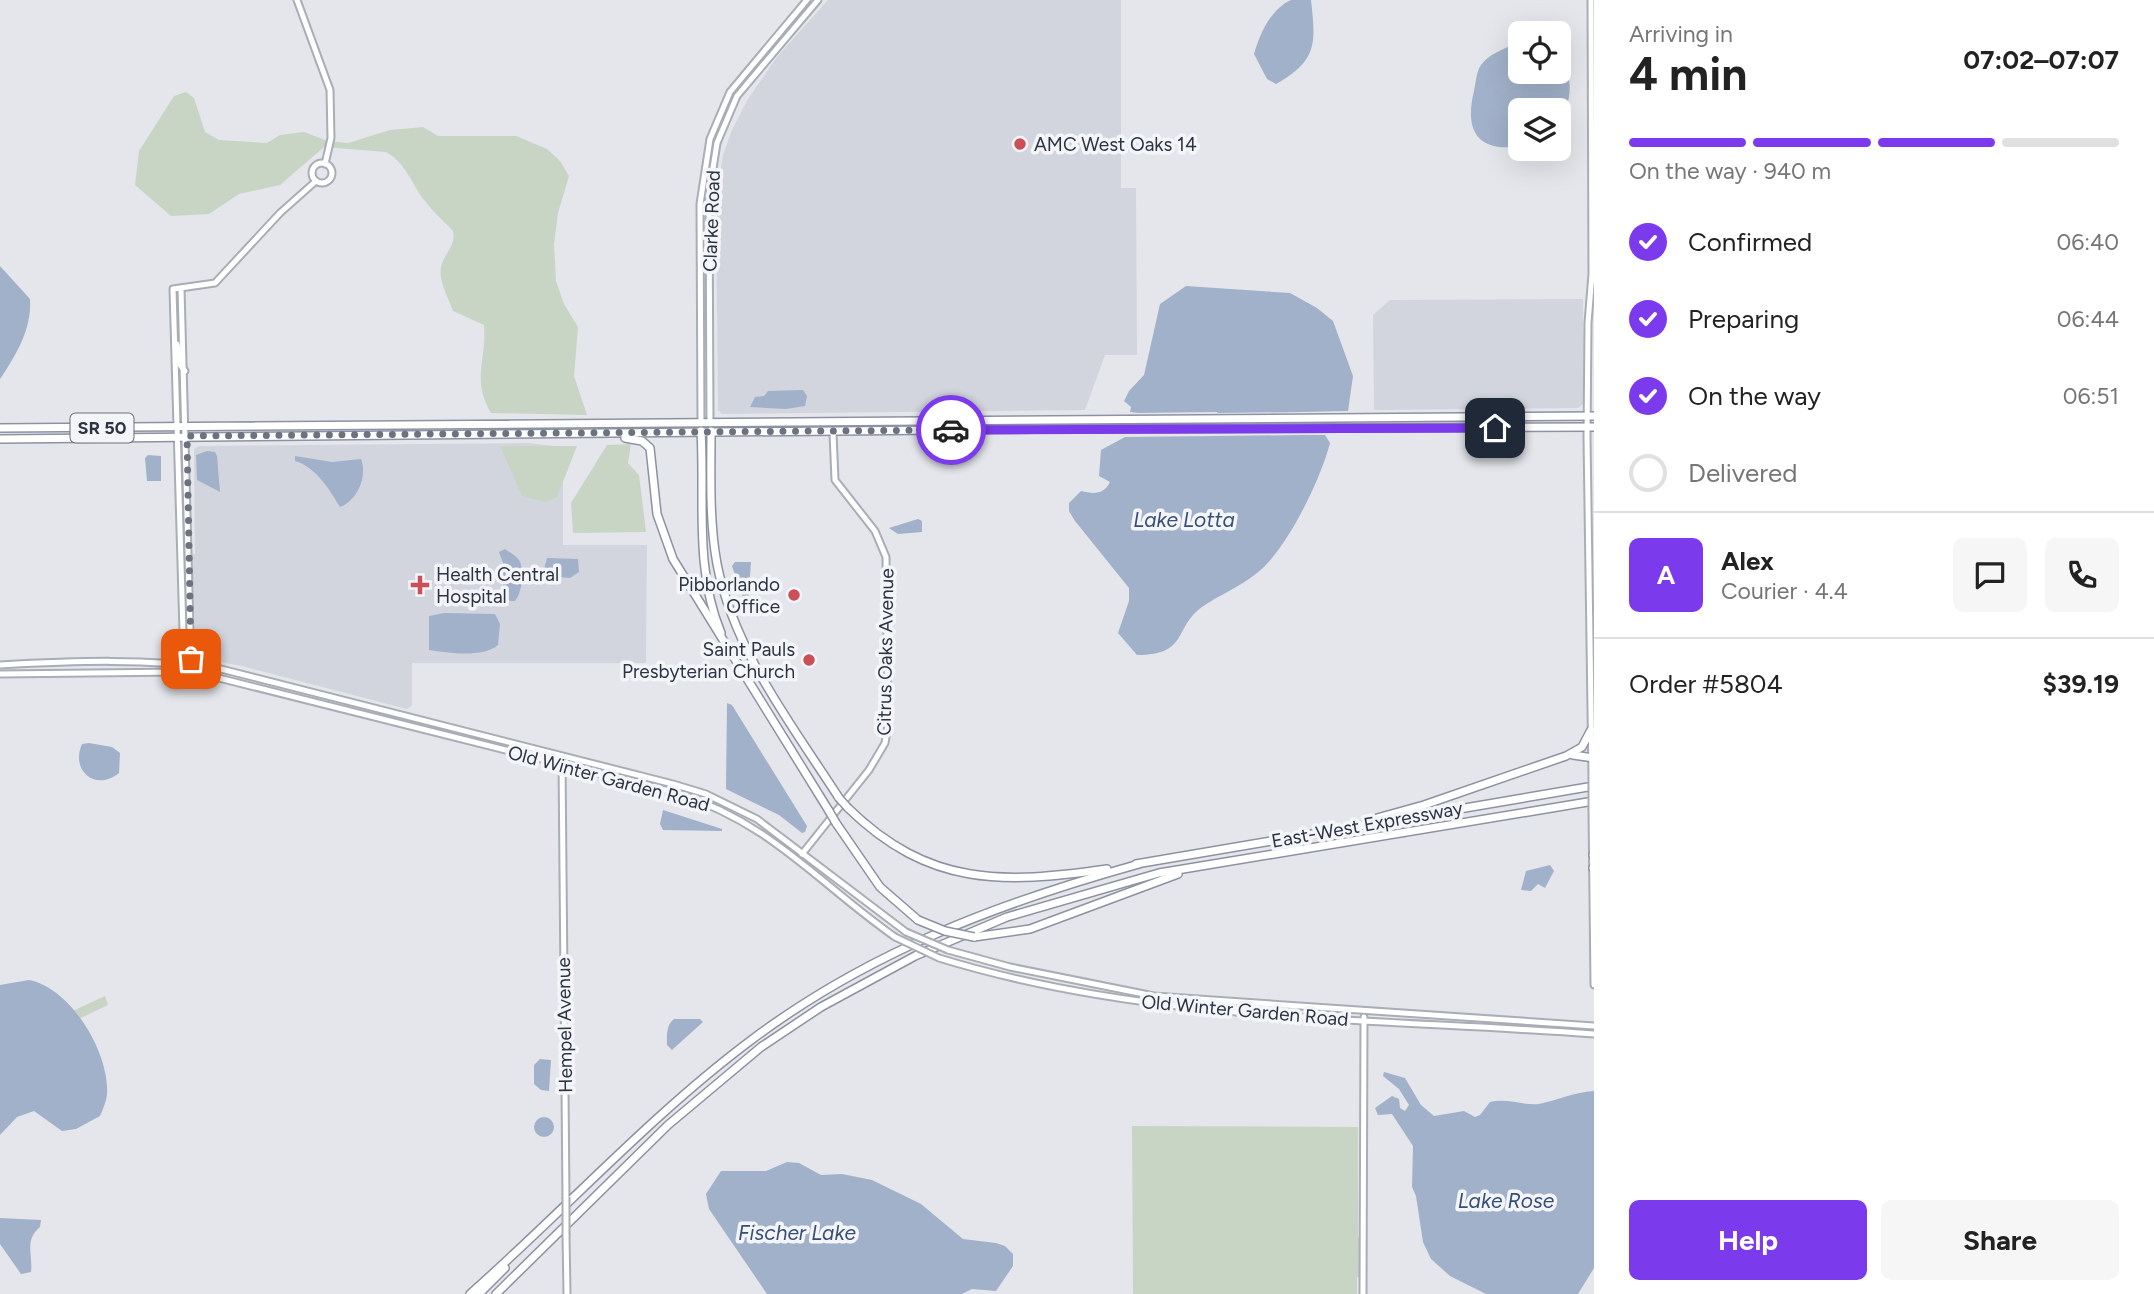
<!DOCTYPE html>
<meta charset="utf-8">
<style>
:root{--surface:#fff;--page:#f6f6f6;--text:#222;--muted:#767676;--line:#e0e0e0;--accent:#7c3aed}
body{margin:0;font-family:Figtree,sans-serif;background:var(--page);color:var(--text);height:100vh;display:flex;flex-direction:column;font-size:26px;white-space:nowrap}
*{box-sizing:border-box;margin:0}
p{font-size:23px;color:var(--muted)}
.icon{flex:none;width:38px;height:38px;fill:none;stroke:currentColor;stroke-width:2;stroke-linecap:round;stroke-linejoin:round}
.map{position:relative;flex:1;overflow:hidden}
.drawer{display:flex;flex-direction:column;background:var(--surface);width:560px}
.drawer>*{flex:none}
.controls{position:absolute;left:1508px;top:21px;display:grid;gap:14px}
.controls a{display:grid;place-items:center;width:63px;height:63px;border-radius:10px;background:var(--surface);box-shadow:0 7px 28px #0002;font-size:35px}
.pin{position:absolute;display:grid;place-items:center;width:60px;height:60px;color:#fff;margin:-30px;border-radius:14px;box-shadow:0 4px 10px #0006}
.courier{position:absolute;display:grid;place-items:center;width:70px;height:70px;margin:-35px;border:5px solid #7c3aed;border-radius:50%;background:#fff;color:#222;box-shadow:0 2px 9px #0007}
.overview em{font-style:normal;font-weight:700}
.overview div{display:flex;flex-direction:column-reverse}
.overview{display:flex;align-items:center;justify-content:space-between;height:119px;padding:0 35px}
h1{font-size:46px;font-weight:700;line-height:52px}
.bar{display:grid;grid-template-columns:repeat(4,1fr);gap:10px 7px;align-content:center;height:84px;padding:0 35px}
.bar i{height:9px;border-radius:5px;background:var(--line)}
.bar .current{background:var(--accent)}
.bar p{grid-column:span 4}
.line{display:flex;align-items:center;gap:18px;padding:0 35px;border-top:2px solid var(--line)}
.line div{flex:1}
.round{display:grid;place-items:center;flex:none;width:74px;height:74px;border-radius:10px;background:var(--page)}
ol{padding:0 35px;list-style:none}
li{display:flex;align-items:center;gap:21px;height:77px}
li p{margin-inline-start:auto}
li .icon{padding:7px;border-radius:50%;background:var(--accent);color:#fff;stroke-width:4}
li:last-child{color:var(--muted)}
li i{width:38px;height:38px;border:4px solid var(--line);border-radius:50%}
.primary-button{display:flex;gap:14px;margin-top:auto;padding:14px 35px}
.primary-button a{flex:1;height:80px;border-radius:10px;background:var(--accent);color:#fff;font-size:28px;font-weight:700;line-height:80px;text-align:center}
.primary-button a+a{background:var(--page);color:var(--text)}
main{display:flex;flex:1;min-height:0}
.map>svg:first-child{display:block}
</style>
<main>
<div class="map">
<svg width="1594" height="1294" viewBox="0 0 1594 1294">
<rect width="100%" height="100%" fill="#e4e6eb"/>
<g fill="#d2d5dd">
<polygon points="828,0 1121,0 1121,188 1136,188 1137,355 1105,355 1085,410 722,414 718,410 716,199 723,155 732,130 748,99 777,57"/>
<polygon points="1583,299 1584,403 1578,408 1374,410 1373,315 1390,300"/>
<polygon points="528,443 563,447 563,545 647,545 646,663 412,663 412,706 407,709 242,666 200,658 196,653 192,554 195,554 194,449 199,446"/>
</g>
<g fill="#c8d5c5">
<path d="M186,92L194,98L205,132L219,140L267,143L280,135L304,132L328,141L348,143L390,130L423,127L438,136H516L547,149L560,161L569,176L558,213L554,244L556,281L564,304L578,327L574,376L587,415L491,413C471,379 487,360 484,325L453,311C449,299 438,281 441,267C444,253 456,247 453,231C444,221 433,212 425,201C412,185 406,163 386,152L324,147L280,185L239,194L209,214L171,216L135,185L139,151L174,96Z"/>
<polygon points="631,444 628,463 639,475 646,532 573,533 571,503 607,445"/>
<polygon points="500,446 577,446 557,497 546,502 522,496"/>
<polygon points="105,996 108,1005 68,1024 64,1015"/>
<polygon points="1132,1126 1358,1127 1358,1237 1361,1237 1361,1277 1357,1277 1357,1294 1133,1294"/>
</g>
<g fill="#a1b1c9">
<path d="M1291,0H1311C1316,45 1317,60 1276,84L1267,79L1254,54C1260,33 1271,9 1291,0Z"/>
<path d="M1514,44L1521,46V72H1559V59C1576,76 1570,105 1560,124L1559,110H1521V146C1478,153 1464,131 1474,91C1476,83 1476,72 1481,65C1489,54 1502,50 1514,44Z"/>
<path d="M0,266L30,299C32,329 16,355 0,379Z"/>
<path d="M1186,286L1290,293L1317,308L1333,321L1353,376L1348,411L1301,412V435H1325L1330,443C1321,479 1286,551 1257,573C1240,587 1219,595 1202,607C1173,628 1189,655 1137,655L1118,633L1129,601V588L1075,521L1069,511V503L1081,491C1093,494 1104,495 1110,482L1099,476L1101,450L1125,437L1218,436L1217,412L1138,413L1130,412L1131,407L1124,401L1129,391L1144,375L1160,304Z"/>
<polygon points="803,390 807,396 805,406 786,409 750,407 755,397 764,396 768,391"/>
<polygon points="207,451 215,452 217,456 220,492 197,480 196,455"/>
<polygon points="148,455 161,456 161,481 147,481 145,458"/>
<path d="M295,456L332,462L361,459C368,476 357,501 340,507C329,489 316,467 295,461Z"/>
<polygon points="918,519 922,521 922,532 898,534 889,528"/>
<path d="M505,549C509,552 516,556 519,560C525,570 522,593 515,601H510L503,594V563L499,552Z"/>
<polygon points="547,558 578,559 579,572 570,578 547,576 544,569"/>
<polygon points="735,562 751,562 748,602 744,600 732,566"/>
<path d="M444,613L495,614L500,624L498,645C483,658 449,653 429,650V616Z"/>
<polygon points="727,703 732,705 807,826 805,832 802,833 779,815 726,789"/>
<path d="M89,743L112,747L120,753L119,773C96,792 70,771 82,744Z"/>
<polygon points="663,810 722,829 722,831 663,830 660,824"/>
<polygon points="1550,865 1554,871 1545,888 1538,884 1531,891 1521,890 1526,871"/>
<path d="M29,980C71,988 110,1053 107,1095C106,1102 103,1109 100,1116L76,1129L62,1131L34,1111L17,1117L0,1135V985Z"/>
<path d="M674,1019H700L703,1022L672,1050L667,1045C667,1035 666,1025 674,1019Z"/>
<polygon points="540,1059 551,1060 549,1091 541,1090 534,1084 534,1065"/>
<path d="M1384,1072L1405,1078L1421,1105L1434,1116L1464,1111L1475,1117L1480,1115L1490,1102C1507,1098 1525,1106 1539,1104C1558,1100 1574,1092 1594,1091V1268L1578,1294H1486L1450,1276L1431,1259L1423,1242L1416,1196L1412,1187L1413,1146L1392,1114L1378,1115L1375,1108L1392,1096L1399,1099L1400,1108L1405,1111L1409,1105L1399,1089L1383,1076Z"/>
<circle cx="544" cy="1127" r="10"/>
<polygon points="787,1162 799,1163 821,1175 842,1174 872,1180 921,1204 963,1239 996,1243 1005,1246 1013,1254 1013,1266 996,1291 972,1289 962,1294 767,1294 709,1209 706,1194 721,1171 766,1171"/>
<path d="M0,1218L41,1220L40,1227C24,1240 33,1254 31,1272L21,1274L0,1244Z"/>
</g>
<polygon fill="#e4e6eb" points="1302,412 1302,435 1217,436 1217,413"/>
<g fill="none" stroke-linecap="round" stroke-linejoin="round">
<defs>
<g id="secondary">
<polyline points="297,0 330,90 331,138 325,164"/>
<polyline points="1591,0 1592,274 1588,323 1587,437 1592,777"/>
<circle cx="322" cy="173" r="10"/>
<polyline points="181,288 191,667"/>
<polyline points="177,344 180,365 185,371"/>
<polyline points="701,423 700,204 710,139 730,92 807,0"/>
<polyline points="710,423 709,194 717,143 737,96 818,0"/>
<path d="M0,665C73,661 149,658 221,669L673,784L706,794L757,819L906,932"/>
<polyline points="184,666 173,289 215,283 280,213 316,181"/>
<path d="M0,674L181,672L211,676L677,793C771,823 817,882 895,937"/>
<polyline points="562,762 566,1197"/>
<polyline points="1592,810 1594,985"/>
<polyline points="802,854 869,770 885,743 888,725 886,557 875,531 835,480 833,433"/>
<polyline points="948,950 1010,967 1154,996 1594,1026"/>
<path d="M939,958C1150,1023 1376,1018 1594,1034"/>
<polyline points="566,1235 567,1294"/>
<polyline points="1363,1294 1364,1017"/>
</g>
<g id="highway">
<polyline points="0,428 1594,416"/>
<path d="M701,431C705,499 694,568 721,633"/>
<path d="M711,431C711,475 709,520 717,564C734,651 792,725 839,798"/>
<polyline points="625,438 642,441 650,448 657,514 673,559 829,811"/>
<polyline points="0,439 1035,429 1594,427"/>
<polyline points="1573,755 1594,758"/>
<path d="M848,808C929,887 1003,884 1107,869"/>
<polyline points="1377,818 1424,805 1566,756 1582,747 1591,730"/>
<polyline points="836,823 880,887 918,920"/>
<polyline points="1593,855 1594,855"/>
<polyline points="1136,864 1594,786"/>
<polyline points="1593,868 1594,868"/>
<polyline points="974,937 1030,929 1178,874"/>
<path d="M470,1294C564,1211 650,1116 750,1041C868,952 999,903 1139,864"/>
<polyline points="479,1294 505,1268"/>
<polyline points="496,1294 668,1125 761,1047 821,1007 915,956 1007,917 1159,873 1594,801"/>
</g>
</defs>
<use href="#secondary" stroke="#a9adb5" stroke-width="9"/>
<use href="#highway" stroke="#8c92a1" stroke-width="10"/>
<use href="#secondary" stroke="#fff" stroke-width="5"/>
<use href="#highway" stroke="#fff" stroke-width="7"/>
<defs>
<g id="secondary-bridge">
<polyline points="1592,777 1592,810"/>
<polyline points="906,932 948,950"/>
<polyline points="895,937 939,958"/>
<polyline points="566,1197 566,1235"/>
</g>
<g id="highway-bridge">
<polyline points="839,798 848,808"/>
<polyline points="829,811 836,823"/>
<polyline points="918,920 945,931 974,937"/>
</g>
</defs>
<use href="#secondary-bridge" stroke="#a9adb5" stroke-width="9" stroke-linecap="butt"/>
<use href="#highway-bridge" stroke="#8c92a1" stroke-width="10" stroke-linecap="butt"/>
<use href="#secondary-bridge" stroke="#fff" stroke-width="5"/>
<use href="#highway-bridge" stroke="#fff" stroke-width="7"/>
</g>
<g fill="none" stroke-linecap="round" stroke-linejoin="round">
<polyline stroke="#6c727e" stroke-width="7" stroke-dasharray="0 12.6" points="191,659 187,436 951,430"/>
<polyline stroke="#7c3aed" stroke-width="9" points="951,430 1495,428"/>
</g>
<g fill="#ca4f58" stroke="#f4f5f8" stroke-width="2.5">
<circle cx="1020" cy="144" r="7"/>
<path d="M416.5 574.5h7v7h7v7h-7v7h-7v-7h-7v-7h7z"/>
<circle cx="794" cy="595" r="7"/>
<circle cx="809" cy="660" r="7"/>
</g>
<g text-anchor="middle" stroke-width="7" stroke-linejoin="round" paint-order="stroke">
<rect fill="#f4f5f8" stroke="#686d79" stroke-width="2" x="70.5" y="413.5" width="63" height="29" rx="5"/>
<g font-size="18" font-weight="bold" fill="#2c3343">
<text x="102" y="434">SR 50</text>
</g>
<g font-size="19" fill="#2c3343" stroke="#f4f5f8" text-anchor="start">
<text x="1034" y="151">AMC West Oaks 14</text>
<text x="436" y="581">Health Central<tspan x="436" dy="22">Hospital</tspan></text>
<text x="780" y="591" text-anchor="end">Pibborlando<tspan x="780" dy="22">Office</tspan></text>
<text x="795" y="656" text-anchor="end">Saint Pauls<tspan x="795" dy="22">Presbyterian Church</tspan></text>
</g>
<g font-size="19" fill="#2c3343" stroke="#f4f5f8">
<text transform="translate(711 221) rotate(-88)" y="7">Clarke Road</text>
<text transform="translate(885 652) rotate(-89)" y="7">Citrus Oaks Avenue</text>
<text transform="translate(609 778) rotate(15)" y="7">Old Winter Garden Road</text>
<text transform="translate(1367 824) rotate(-10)" y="7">East-West Expressway</text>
<text transform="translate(1245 1010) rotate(5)" y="7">Old Winter Garden Road</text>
<text transform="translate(564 1025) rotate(-91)" y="7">Hempel Avenue</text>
</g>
<g font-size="21" font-style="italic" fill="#374e76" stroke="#f4f5f8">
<text x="1184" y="527">Lake Lotta</text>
<text x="1506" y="1208">Lake Rose</text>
<text x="797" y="1240">Fischer Lake</text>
</g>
</g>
</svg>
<div class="controls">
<a><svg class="icon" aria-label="locate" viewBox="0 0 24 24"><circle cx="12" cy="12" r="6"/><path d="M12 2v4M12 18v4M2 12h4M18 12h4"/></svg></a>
<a><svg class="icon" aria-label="layers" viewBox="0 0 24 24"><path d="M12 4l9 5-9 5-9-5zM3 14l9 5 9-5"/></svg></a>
</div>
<div class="pin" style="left:191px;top:659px;background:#ea580c"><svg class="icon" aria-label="bag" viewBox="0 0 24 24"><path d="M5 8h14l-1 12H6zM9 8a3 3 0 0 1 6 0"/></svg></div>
<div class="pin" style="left:1495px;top:428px;background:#1f2937"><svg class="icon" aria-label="home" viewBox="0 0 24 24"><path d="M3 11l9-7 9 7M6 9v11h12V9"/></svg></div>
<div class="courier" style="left:951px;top:430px"><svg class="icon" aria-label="car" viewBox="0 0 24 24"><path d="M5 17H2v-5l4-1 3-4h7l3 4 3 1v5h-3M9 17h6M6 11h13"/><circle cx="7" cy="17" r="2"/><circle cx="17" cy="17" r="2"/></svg></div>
</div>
<section class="drawer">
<div class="overview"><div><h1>4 min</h1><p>Arriving in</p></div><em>07:02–07:07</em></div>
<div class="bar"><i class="current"></i><i class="current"></i><i class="current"></i><i></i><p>On the way · 940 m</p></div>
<ol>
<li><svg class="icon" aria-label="check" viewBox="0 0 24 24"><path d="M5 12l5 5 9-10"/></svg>Confirmed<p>06:40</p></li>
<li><svg class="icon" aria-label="check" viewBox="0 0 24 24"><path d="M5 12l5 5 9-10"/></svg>Preparing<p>06:44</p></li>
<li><svg class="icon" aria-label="check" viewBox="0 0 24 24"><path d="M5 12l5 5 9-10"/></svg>On the way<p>06:51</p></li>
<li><i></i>Delivered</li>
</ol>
<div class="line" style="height:126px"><b class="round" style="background:var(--accent);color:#fff">A</b><div><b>Alex</b><p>Courier · 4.4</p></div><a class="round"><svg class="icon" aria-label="chat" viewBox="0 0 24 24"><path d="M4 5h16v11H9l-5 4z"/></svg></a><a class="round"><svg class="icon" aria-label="phone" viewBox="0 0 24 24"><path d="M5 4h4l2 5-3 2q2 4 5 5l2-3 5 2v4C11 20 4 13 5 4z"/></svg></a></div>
<div class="line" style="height:91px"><div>Order #5804</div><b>$39.19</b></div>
<div class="primary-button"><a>Help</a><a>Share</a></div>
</section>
</main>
